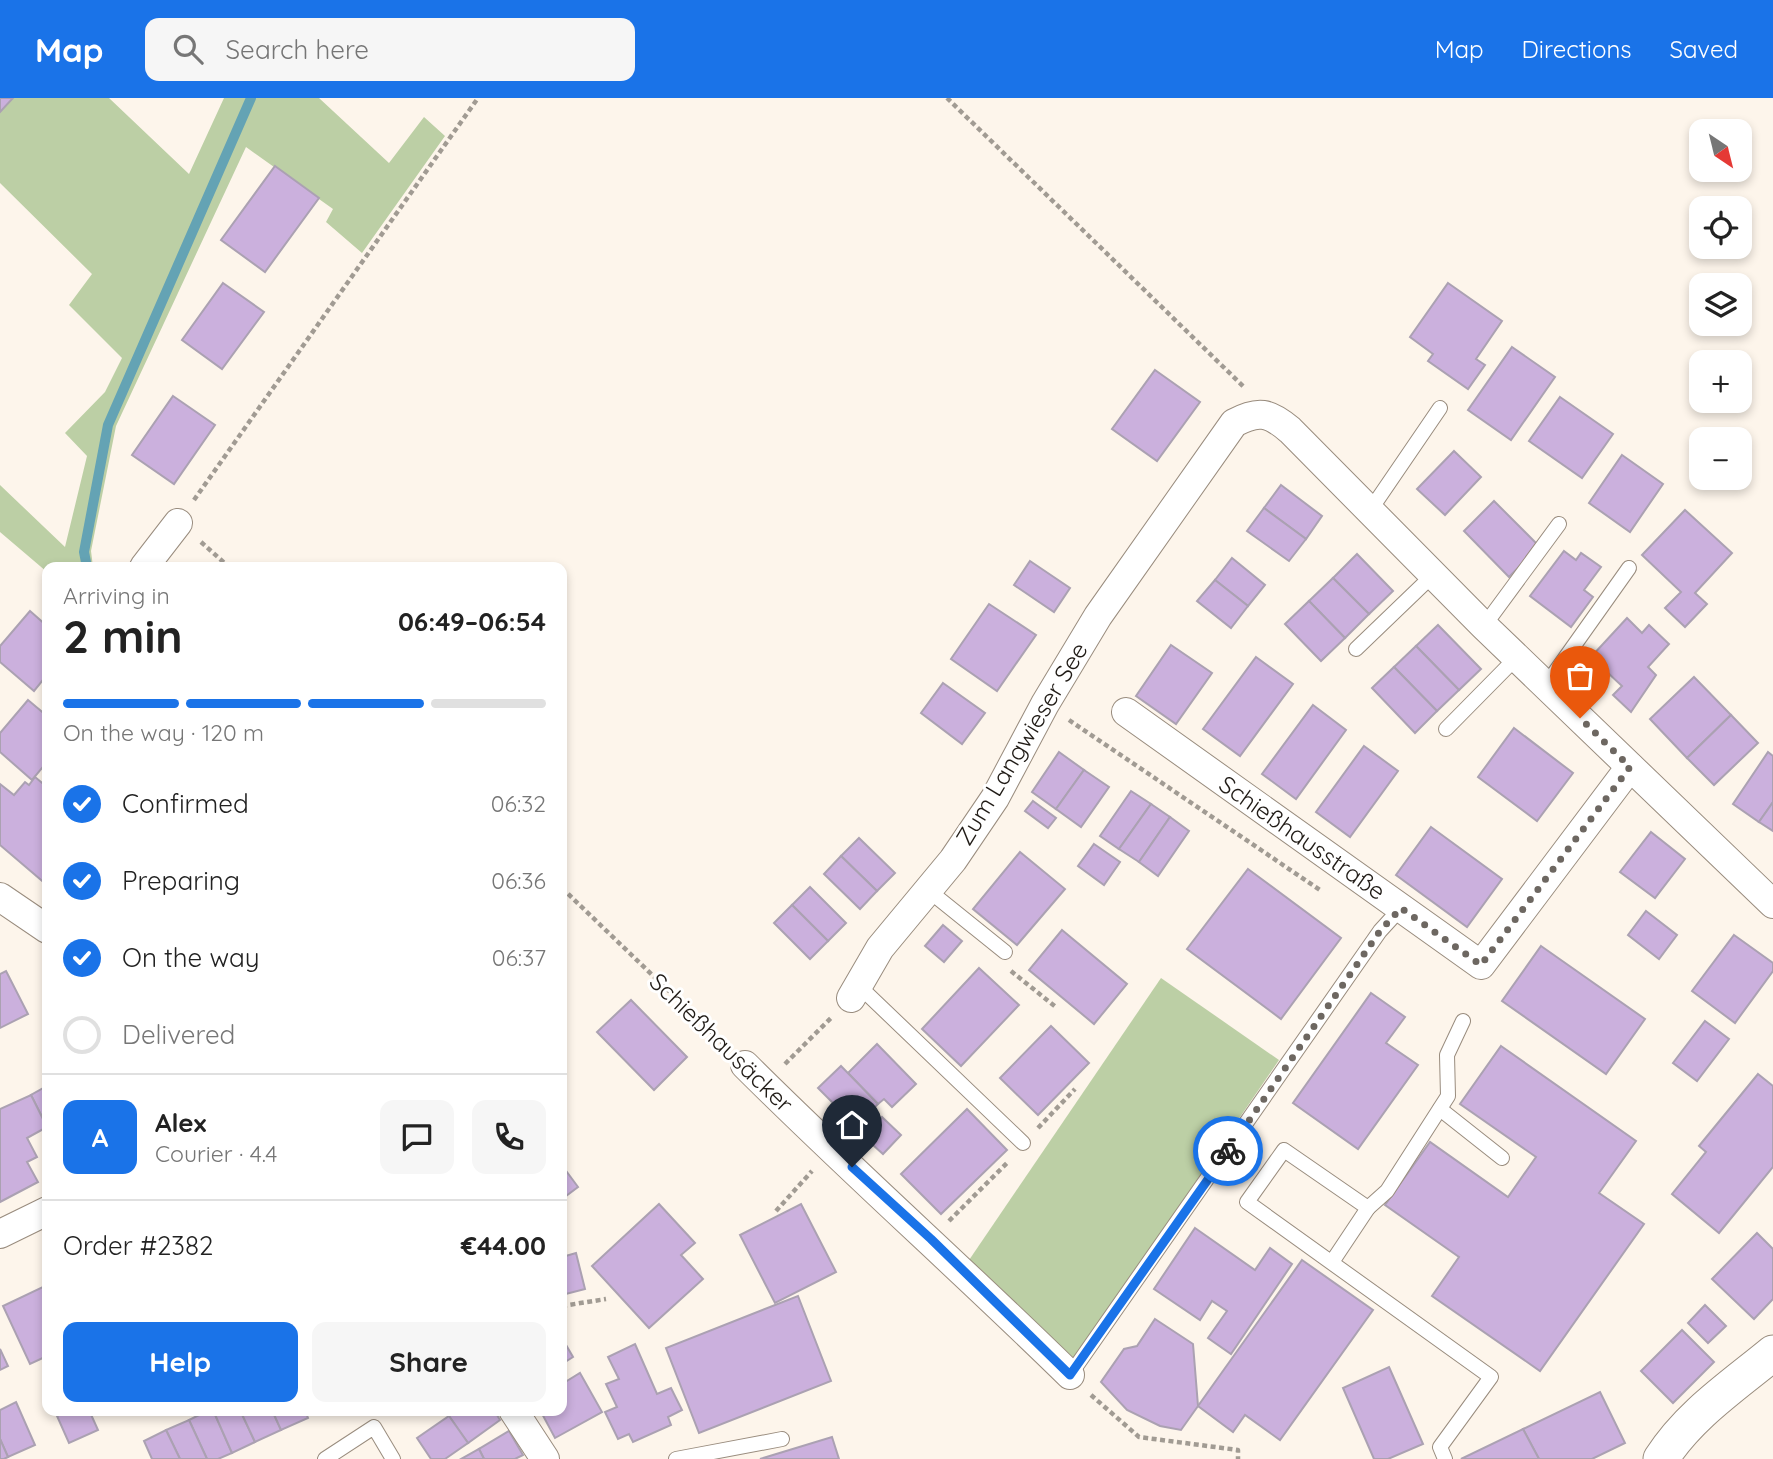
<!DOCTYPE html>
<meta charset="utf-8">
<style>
:root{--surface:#fff;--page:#f6f6f6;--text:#222;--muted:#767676;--line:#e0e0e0;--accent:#1a73e8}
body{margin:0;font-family:Quicksand,sans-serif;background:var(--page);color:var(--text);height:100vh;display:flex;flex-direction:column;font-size:26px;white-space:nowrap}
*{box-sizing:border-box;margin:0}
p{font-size:23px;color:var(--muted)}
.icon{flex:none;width:38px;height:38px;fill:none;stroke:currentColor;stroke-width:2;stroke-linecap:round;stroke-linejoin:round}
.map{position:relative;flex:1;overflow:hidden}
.side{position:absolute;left:42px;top:464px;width:525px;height:854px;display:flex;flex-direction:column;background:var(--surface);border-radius:14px;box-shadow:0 4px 10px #0003}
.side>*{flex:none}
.needle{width:46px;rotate:145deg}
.tools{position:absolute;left:1689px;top:21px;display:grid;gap:14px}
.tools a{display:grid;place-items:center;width:63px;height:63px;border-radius:14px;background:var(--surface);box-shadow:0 4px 10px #0003;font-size:35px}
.pin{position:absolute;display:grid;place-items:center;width:60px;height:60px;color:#fff;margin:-72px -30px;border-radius:50% 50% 50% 0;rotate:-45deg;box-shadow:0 0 7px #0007}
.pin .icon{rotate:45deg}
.courier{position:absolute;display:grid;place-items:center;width:70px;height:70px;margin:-35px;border:5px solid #1a73e8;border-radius:50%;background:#fff;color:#222;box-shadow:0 2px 9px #0007}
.head em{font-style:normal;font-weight:800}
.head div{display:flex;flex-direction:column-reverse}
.head{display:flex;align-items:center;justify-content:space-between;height:119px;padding:0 21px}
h1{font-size:46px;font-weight:800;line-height:52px}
.bar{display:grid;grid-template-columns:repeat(4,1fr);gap:10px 7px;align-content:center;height:84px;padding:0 21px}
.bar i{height:9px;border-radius:5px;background:var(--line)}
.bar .selected{background:var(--accent)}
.bar p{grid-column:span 4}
.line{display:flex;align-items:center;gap:18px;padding:0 21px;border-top:2px solid var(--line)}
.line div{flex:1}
.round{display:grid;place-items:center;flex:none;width:74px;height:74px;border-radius:14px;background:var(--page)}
ol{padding:0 21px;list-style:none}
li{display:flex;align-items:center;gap:21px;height:77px}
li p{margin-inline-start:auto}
li .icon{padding:7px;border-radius:50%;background:var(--accent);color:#fff;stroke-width:4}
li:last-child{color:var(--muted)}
li i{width:38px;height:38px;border:4px solid var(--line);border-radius:50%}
.action{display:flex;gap:14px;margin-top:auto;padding:14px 21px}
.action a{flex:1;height:80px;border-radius:14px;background:var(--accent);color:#fff;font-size:28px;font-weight:800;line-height:80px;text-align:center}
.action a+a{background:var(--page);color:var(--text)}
header{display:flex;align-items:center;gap:42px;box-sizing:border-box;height:98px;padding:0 35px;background:var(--accent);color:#fff}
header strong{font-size:33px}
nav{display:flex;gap:38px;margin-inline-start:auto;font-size:24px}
.search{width:490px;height:63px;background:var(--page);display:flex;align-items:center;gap:18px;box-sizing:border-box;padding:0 24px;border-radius:14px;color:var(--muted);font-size:26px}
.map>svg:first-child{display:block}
</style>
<header>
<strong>Map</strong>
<div class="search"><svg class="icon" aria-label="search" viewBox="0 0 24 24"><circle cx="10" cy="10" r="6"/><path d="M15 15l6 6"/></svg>Search here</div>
<nav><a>Map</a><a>Directions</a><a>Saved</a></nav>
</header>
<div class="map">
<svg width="1773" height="1361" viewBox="0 0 1773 1361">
<rect width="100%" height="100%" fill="#fdf5eb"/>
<g fill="#bccfa5">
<polygon points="0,0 109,0 189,76 224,0 319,0 389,65 424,19 445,38 362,155 326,124 333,111 246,49 116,328 91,453 93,469 47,469 47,474 0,434 0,387 65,449 87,358 65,335 105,294 122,260 69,207 92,176 0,85"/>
<polygon points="1161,880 1279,962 1069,1269 965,1168"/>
</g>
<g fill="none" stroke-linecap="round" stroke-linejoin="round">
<polyline stroke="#64a3b4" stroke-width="10" points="87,469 84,454 108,327 251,0"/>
</g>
<g fill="#cbb0dd" stroke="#aba1b2" stroke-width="2">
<polygon points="0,0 13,0 0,14"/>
<polygon points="275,68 319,100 265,174 221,142"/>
<polygon points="223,185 264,214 222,271 182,242"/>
<polygon points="1448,185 1502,223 1476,261 1485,267 1468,291 1428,263 1433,256 1410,239"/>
<polygon points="1512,249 1555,279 1511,342 1468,312"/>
<polygon points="1155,272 1200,304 1157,363 1112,331"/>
<polygon points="173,298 215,327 174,386 132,357"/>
<polygon points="1560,299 1613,336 1582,380 1529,343"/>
<polygon points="1454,353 1481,379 1445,417 1417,391"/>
<polygon points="1622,357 1663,386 1630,434 1589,405"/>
<polygon points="1281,387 1322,418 1306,441 1264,410"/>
<polygon points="1494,403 1539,448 1509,479 1464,433"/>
<polygon points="1264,410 1306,441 1289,463 1247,433"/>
<polygon points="1685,412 1732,455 1695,495 1707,506 1685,529 1665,510 1681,494 1642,457"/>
<polygon points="1564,453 1576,462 1581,455 1601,469 1584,492 1593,499 1571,529 1530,498"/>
<polygon points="1357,456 1393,493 1369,516 1333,480"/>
<polygon points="1232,460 1265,487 1248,508 1215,482"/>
<polygon points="1030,463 1070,490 1054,514 1014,487"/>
<polygon points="1333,480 1369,516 1345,540 1309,503"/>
<polygon points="1215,482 1248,508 1231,530 1197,503"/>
<polygon points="1309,503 1345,540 1321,563 1285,526"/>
<polygon points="989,506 1036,537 997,593 951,561"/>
<polygon points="30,513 47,528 47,577 34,593 0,564 0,548"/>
<polygon points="1627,520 1642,535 1649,527 1669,546 1648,569 1656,577 1631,614 1613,597 1622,588 1591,559"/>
<polygon points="1438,527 1481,571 1459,592 1416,548"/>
<polygon points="1171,547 1212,575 1176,626 1136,598"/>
<polygon points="1416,548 1459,592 1437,613 1394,569"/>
<polygon points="1256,559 1293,586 1240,658 1203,631"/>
<polygon points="1394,569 1437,613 1415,635 1372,590"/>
<polygon points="1694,579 1731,617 1687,660 1650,621"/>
<polygon points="943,585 985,615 962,646 921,615"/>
<polygon points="28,602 47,618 47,664 32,682 0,654 0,635"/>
<polygon points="1313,607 1346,632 1296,701 1262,676"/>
<polygon points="1731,617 1758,645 1714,687 1687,660"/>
<polygon points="1514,630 1573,675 1537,723 1478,679"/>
<polygon points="1364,648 1398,673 1350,739 1316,714"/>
<polygon points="1059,654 1084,672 1056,711 1032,694"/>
<polygon points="1768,654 1773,658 1773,704 1759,724 1733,706"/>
<polygon points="1084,672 1109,689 1081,729 1056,711"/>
<polygon points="35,679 47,689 47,787 0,747 0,686 14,697 25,684 29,687"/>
<polygon points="1131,693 1151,706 1119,751 1100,738"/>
<polygon points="1033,703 1056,720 1048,730 1025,713"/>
<polygon points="1773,704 1773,733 1759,724"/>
<polygon points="1151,706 1170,719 1139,764 1119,751"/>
<polygon points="1170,719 1189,733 1158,778 1139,764"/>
<polygon points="1431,729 1502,781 1467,829 1396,777"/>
<polygon points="1651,734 1685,761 1655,800 1620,774"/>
<polygon points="859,740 895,775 877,793 841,758"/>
<polygon points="1094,746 1120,764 1104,787 1078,768"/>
<polygon points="1020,754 1065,791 1017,847 973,811"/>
<polygon points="841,758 877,793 860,811 824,776"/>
<polygon points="1248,771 1341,840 1281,921 1187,851"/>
<polygon points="810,789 846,825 828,843 792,807"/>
<polygon points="792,807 828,843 810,861 774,825"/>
<polygon points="1646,813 1677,837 1659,861 1628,837"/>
<polygon points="943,827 962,843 944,864 925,848"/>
<polygon points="1062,832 1127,886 1094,926 1029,872"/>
<polygon points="1734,837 1773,865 1773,873 1735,925 1692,893"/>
<polygon points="1541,848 1645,921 1606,976 1502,903"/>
<polygon points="979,870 1019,907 961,968 922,931"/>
<polygon points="6,873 28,916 0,930 0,876"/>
<polygon points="1371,895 1405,919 1386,945 1418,967 1358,1051 1293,1005"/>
<polygon points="631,902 687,959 654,992 597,934"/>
<polygon points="1705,923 1729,941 1697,983 1673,965"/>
<polygon points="1051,928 1089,965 1038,1017 1000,980"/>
<polygon points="877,946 916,986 892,1009 884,1001 878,1006 848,975"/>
<polygon points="1501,948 1636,1043 1599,1095 1644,1126 1540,1273 1432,1198 1459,1159 1385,1107 1430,1044 1508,1099 1536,1059 1460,1006"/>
<polygon points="841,968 878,1006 856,1028 818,990"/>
<polygon points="1758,976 1773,988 1773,1069 1719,1135 1672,1096 1706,1054 1699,1048"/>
<polygon points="47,988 47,1029 31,997"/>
<polygon points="31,997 47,1029 27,1040 37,1059 27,1064 38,1084 0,1104 0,1011"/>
<polygon points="967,1011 1007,1052 941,1116 901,1076"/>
<polygon points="882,1019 901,1037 883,1056 863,1038"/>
<polygon points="564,1070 578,1089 562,1101 562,1072"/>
<polygon points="659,1106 695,1145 681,1157 703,1181 649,1230 592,1168"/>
<polygon points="801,1106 836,1174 775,1205 740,1137"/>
<polygon points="1195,1130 1255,1172 1270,1150 1292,1166 1231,1256 1208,1240 1227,1213 1212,1203 1200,1222 1154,1191"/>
<polygon points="1757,1135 1773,1151 1773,1201 1754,1221 1712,1181"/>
<polygon points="576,1155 585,1191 562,1197 562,1159"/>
<polygon points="1302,1162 1373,1212 1280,1342 1245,1317 1233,1334 1198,1308"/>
<polygon points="47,1187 47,1258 30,1266 3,1208"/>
<polygon points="798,1198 831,1283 699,1335 666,1250"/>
<polygon points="1705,1207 1726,1228 1708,1245 1688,1225"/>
<polygon points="1155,1221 1193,1246 1198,1308 1181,1332 1160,1328 1127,1312 1101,1284 1124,1251 1137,1248"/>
<polygon points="1682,1232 1714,1264 1673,1305 1641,1273"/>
<polygon points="562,1240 573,1259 562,1266"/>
<polygon points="635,1246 657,1296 671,1290 682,1312 668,1319 671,1327 633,1344 629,1336 618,1341 605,1314 617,1309 606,1286 619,1281 608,1259"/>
<polygon points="0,1251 8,1268 0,1272"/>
<polygon points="1389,1269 1423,1346 1388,1361 1374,1361 1343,1290"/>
<polygon points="580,1275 602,1314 555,1340 540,1312 562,1312 562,1286"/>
<polygon points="1600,1294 1625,1345 1592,1361 1539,1361 1523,1331"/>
<polygon points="16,1304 35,1347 8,1359 0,1341 0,1312"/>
<polygon points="70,1312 89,1312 98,1332 69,1345 57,1318"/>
<polygon points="209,1312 213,1312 232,1355 218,1361 207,1361 189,1322"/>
<polygon points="213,1312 240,1312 255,1344 232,1355"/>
<polygon points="240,1312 272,1312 281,1332 255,1344"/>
<polygon points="272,1312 305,1312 308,1320 281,1332"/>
<polygon points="456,1312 494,1312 500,1322 468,1345 449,1318"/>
<polygon points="449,1318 468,1345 445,1361 431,1361 417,1340"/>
<polygon points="189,1322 207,1361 180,1361 166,1332"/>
<polygon points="1523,1331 1539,1361 1461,1361"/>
<polygon points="166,1332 180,1361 152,1361 144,1343"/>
<polygon points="509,1333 523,1357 515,1361 484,1361 479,1351"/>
<polygon points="832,1339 839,1361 760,1361"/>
<polygon points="0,1341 8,1359 4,1361 0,1361"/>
<polygon points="479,1351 484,1361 461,1361"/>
</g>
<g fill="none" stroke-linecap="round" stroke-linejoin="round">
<defs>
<g id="service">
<polyline points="1369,414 1440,310"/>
<polyline points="1484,528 1559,426"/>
<polyline points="1356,551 1433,477"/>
<polyline points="1546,587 1629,470"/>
<polyline points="1446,631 1517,559"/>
<polyline points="928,792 1005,854"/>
<polyline points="859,888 1023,1045"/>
<polyline points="1440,1011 1502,1060"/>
<polyline points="1368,1110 1387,1093 1448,998 1447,957 1463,923"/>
<polyline points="1332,1164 1368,1110 1284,1052 1247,1104 1491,1279 1440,1349 1445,1361"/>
<polyline points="1070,1277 1380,833 1401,810"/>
<polyline points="325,1361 374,1329 393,1361"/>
<polyline points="676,1361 782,1341"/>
</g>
<g id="minor">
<polyline points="144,469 178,425"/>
<polyline points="1126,614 1481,867 1630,669"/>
<polyline points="0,799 47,831"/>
<path d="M851,900L880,850L953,762L995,700L1045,606L1098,518L1234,325C1258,312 1269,314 1290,332L1484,528L1773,806"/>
<path d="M745,967C851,1073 963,1172 1070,1277"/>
<polyline points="0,1136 47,1113"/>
<polyline points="513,1312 545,1361"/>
</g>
<path id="tertiary" d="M1661,1361C1689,1317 1733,1288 1773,1255"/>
</defs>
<use href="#service" stroke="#998c7e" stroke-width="16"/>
<use href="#minor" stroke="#998c7e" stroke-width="30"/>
<use href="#tertiary" stroke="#998c7e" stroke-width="37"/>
<g stroke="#a19b93" stroke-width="4.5" stroke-dasharray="5 3.5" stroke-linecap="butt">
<polyline points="947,0 1245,290"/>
<polyline points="194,402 478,0"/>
<polyline points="201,444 229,469"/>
<polyline points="1069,622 1320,792"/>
<polyline points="562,790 725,947"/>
<polyline points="1011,873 1057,910"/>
<polyline points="785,966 831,920"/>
<polyline points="1038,1030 1075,991"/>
<polyline points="776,1113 812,1073"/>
<polyline points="949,1123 1009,1063"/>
<polyline points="562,1208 606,1201"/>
<polyline points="1091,1297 1139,1339 1238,1352 1238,1361"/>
</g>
<use href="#service" stroke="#fff" stroke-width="14"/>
<use href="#minor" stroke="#fff" stroke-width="28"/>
<use href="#tertiary" stroke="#fff" stroke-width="35"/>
</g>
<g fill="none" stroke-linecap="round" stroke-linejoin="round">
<polyline stroke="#6d6761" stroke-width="7" stroke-dasharray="0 12.6" points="1228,1053 1380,833 1401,810 1481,867 1630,669 1580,620"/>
<polyline stroke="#1a73e8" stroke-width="9" points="852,1069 931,1141 1070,1277 1228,1053"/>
</g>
<g text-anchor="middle" stroke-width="6" stroke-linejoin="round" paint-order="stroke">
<g font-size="24" fill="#201b16" stroke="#fff">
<text transform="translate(1022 646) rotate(-59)" y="8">Zum Langwieser See</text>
<text transform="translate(1302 740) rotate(35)" y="8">Schießhausstraße</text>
<text transform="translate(721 945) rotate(44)" y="8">Schießhausäcker</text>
</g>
</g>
</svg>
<div class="tools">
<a><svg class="needle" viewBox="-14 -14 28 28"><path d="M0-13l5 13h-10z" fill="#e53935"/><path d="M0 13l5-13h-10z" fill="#767676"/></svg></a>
<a><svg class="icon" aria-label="locate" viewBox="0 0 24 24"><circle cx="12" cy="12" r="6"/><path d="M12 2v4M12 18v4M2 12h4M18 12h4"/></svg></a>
<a><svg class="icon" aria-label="layers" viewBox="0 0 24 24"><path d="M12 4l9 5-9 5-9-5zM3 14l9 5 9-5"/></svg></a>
<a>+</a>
<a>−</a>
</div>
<div class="pin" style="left:1580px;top:620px;background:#ea580c"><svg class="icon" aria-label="bag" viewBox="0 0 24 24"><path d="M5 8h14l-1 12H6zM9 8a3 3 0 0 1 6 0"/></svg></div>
<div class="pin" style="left:852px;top:1069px;background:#1f2937"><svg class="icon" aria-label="home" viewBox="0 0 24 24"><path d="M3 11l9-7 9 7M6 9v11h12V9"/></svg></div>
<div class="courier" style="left:1228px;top:1053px"><svg class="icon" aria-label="bike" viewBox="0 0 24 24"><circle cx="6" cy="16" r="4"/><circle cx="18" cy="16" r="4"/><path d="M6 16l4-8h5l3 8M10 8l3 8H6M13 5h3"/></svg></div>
<section class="side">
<div class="head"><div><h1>2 min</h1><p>Arriving in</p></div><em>06:49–06:54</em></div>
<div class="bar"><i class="selected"></i><i class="selected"></i><i class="selected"></i><i></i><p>On the way · 120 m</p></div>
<ol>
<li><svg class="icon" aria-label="check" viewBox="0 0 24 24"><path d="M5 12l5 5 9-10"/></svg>Confirmed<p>06:32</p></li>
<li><svg class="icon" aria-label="check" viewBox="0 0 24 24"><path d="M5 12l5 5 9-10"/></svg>Preparing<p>06:36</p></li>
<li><svg class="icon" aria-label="check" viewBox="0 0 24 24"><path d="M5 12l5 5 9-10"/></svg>On the way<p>06:37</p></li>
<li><i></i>Delivered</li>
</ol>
<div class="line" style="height:126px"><b class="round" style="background:var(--accent);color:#fff">A</b><div><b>Alex</b><p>Courier · 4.4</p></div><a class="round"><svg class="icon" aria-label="chat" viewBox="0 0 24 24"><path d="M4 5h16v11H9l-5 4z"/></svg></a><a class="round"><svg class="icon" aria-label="phone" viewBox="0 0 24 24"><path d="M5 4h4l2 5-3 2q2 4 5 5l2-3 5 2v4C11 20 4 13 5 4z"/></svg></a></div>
<div class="line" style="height:91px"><div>Order #2382</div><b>€44.00</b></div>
<div class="action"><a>Help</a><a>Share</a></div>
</section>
</div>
